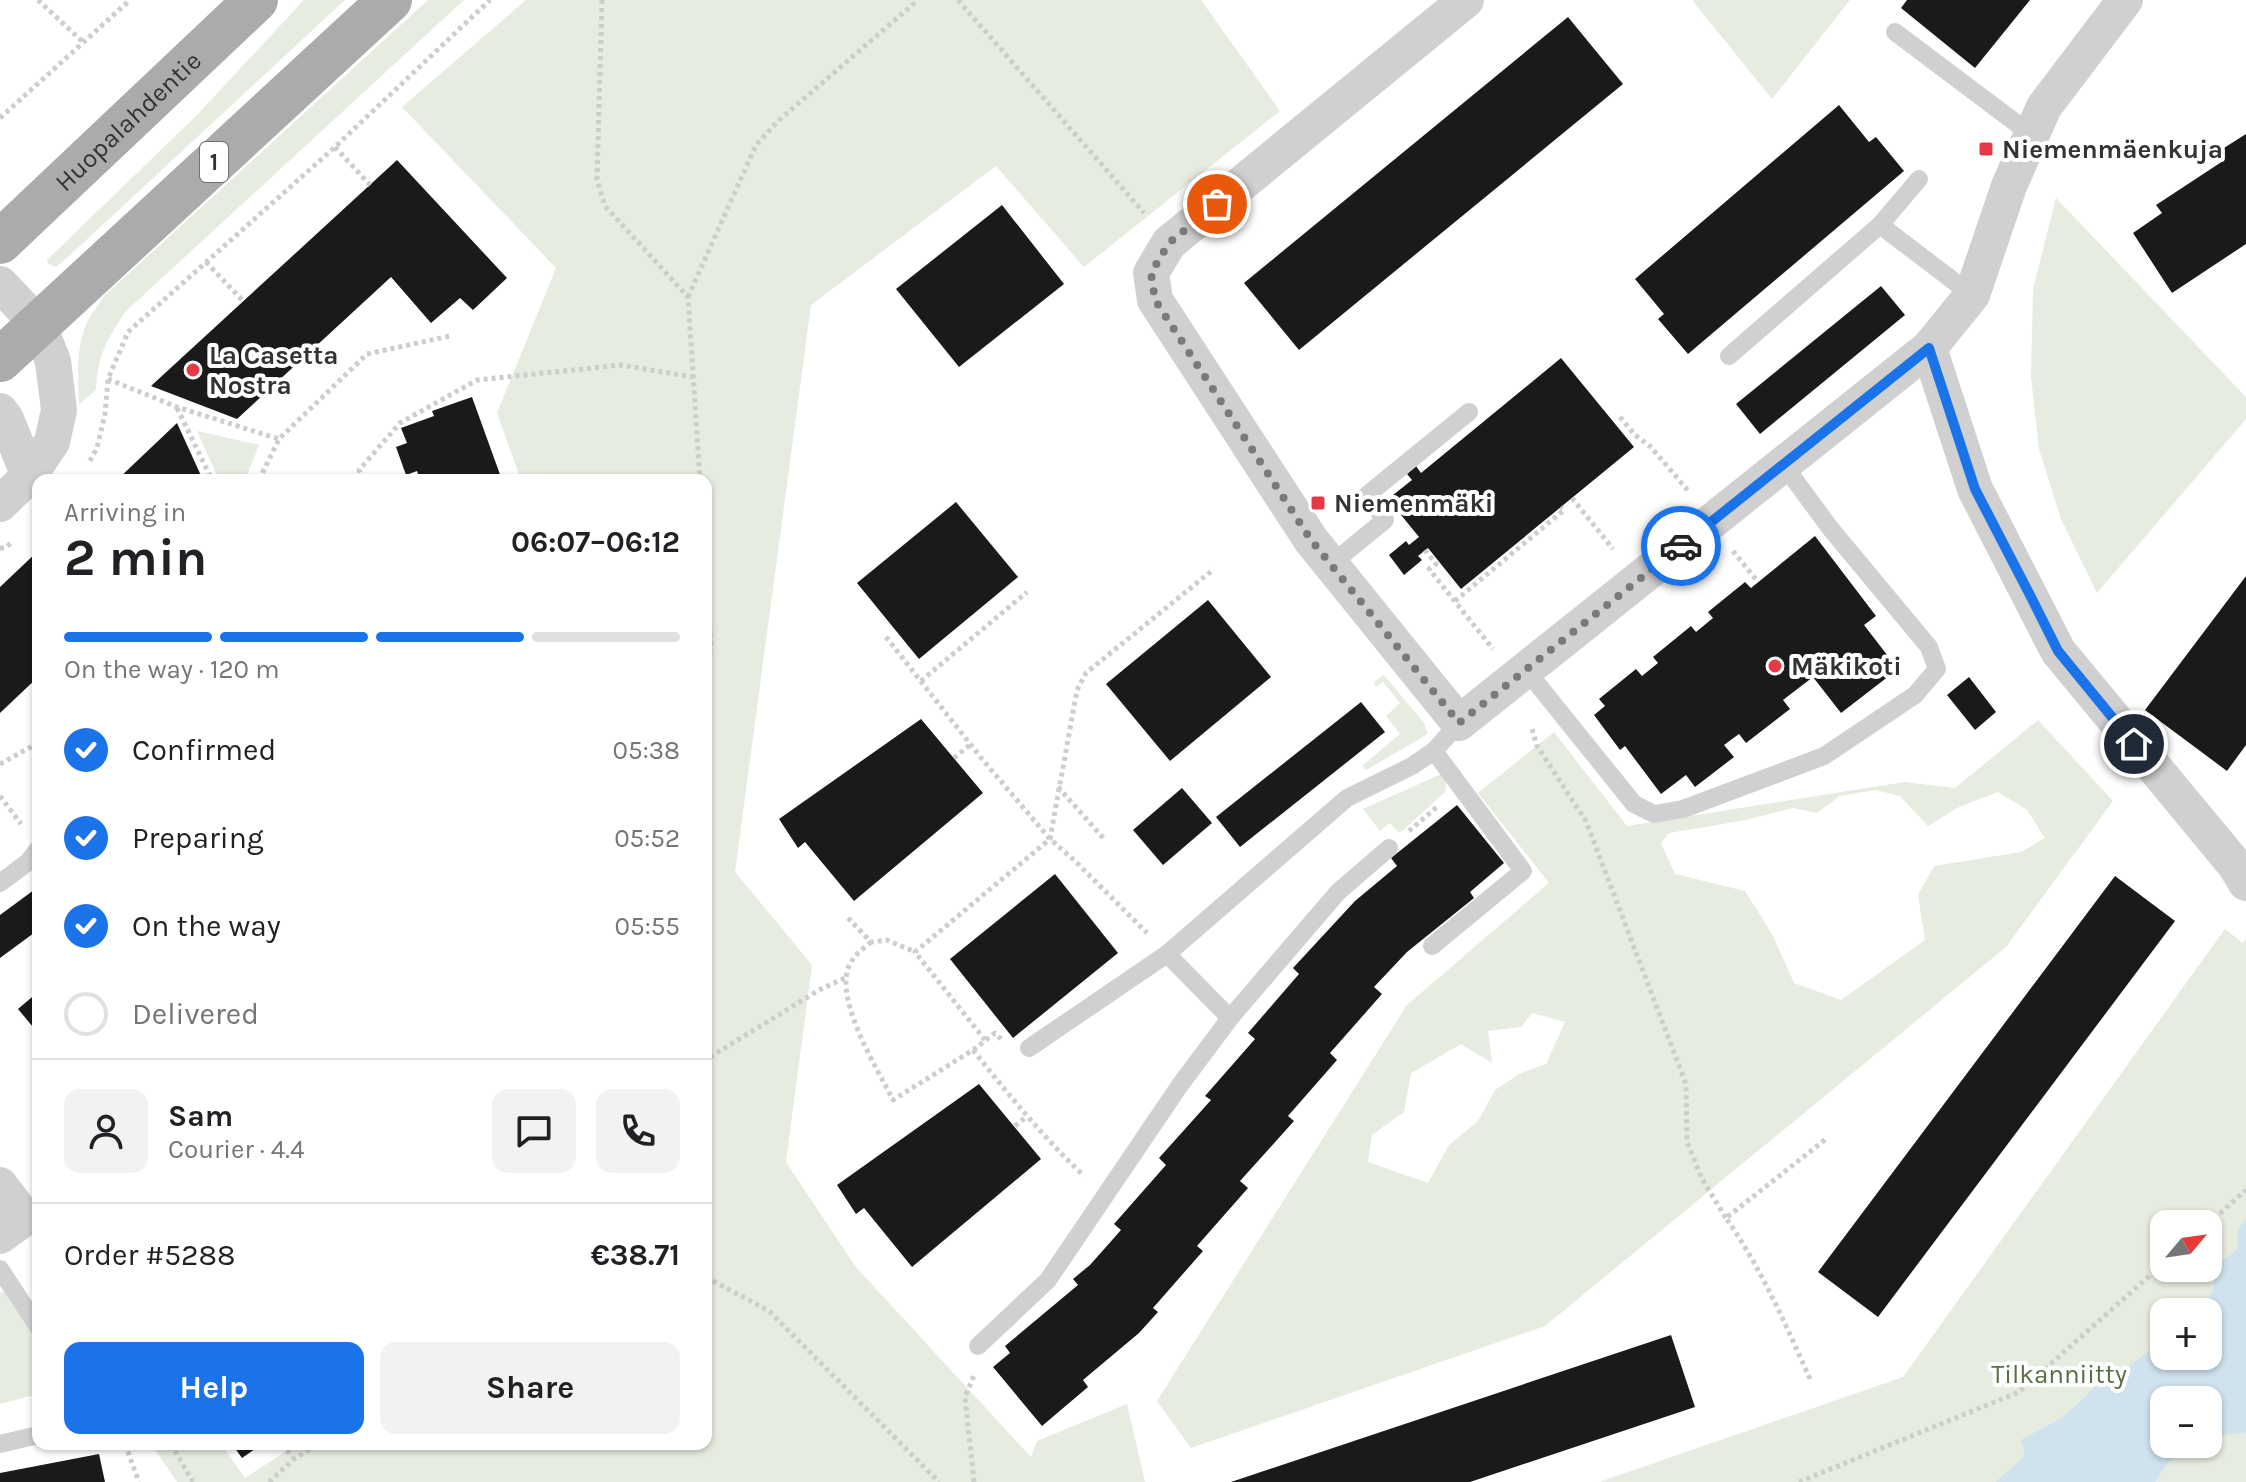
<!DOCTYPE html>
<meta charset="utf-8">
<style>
:root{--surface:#fff;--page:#f2f2f2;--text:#202124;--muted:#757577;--line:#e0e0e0;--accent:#1a73e8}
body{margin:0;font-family:Karla,sans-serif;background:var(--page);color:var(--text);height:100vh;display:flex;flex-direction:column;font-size:30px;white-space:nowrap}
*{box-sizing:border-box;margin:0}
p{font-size:26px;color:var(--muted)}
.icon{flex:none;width:44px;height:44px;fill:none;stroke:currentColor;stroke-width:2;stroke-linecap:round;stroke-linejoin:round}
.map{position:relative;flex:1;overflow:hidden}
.sheet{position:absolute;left:32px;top:474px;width:680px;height:976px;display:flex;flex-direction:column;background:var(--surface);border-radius:16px;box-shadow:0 2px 6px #0004}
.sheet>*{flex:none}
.needle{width:52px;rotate:61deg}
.tools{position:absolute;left:2150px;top:1210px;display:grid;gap:16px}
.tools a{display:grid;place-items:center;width:72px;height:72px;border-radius:16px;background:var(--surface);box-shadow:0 2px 6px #0004;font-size:40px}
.pin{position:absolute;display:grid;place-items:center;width:68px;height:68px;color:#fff;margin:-34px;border:4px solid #fff;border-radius:50%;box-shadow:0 2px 8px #0007}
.courier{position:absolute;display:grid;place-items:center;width:80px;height:80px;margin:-40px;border:6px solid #1a73e8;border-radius:50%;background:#fff;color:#222;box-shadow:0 2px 10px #0007}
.overview em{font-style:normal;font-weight:700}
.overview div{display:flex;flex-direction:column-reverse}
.overview{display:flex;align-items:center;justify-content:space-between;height:136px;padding:0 32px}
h1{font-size:52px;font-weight:700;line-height:60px}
.bar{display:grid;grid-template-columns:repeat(4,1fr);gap:12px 8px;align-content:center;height:96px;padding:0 32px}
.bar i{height:10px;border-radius:6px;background:var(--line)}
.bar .on{background:var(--accent)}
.bar p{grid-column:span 4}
.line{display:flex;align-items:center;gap:20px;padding:0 32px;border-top:2px solid var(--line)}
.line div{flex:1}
.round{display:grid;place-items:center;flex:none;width:84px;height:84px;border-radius:16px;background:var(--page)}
ol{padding:0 32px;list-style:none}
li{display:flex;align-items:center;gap:24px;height:88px}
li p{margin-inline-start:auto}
li .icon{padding:8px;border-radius:50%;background:var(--accent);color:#fff;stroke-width:4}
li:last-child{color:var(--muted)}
li i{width:44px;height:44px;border:4px solid var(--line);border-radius:50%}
.cta{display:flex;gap:16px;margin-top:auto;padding:16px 32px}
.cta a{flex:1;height:92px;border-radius:16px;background:var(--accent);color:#fff;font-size:32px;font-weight:700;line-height:92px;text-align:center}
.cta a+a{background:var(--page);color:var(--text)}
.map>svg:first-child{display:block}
</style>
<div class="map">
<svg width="2246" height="1482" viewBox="0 0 2246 1482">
<rect width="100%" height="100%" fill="#fff"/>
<g fill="#e6ecdf" fill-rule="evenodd">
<polygon points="304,0 345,0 69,256 56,267 48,264 47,260 198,114"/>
<path d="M428,0H464L125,312C107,340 97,356 96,390L79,404C78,376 75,343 90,317C94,310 100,303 104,296Z"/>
<polygon points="526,0 1201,0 1280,111 1084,267 996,166 811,305 735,872 812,965 786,1162 855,1266 1031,1457 1037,1441 1127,1404 1145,1482 177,1482 151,1444 221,1444 245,1478 297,1444 706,1444 706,480 521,480 497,413 556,268 402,107"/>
<polygon points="1692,0 1850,0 1772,99"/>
<polygon points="2056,198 2246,397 2246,419 2097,593 2061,519 2039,449 2031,377 2033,289"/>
<polygon points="197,431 259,445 245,480 219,480"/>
<polygon points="1384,675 1424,723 1428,734 1366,770 1362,766 1400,734 1386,716 1400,703 1383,682 1376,687 1374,682"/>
<path d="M2038,720L2113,801L2006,947L1545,1326L1191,1448L1157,1401L1407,1005L1549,883L1478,793L1554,732L1627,826L1905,782L1955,788ZM1876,790L1900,796L1928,826L1959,807L1998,792L2027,810L2045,838L2021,852L1934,866L1918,895L1925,940L1841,1000L1794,983L1772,934L1745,891L1675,874L1661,843L1669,833L1746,820L1793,808L1817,813L1840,796ZM1532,1013L1565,1022L1546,1064L1521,1073L1495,1090L1478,1121L1449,1145L1428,1183L1368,1162L1372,1135L1404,1112L1411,1073L1461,1044L1492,1063L1488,1031L1521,1027Z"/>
<path d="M1441,774C1446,780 1447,785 1445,792L1402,831L1398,832L1390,823L1380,831L1363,809Z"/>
<path d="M2225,929L2243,943L2246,939V1482H1599L1903,1377ZM2164,1224H2208V1268H2164ZM2164,1312H2208V1356H2164ZM2164,1400H2208V1444H2164Z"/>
<polygon points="0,1292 4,1292 38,1344 38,1394 0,1404"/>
</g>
<path fill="#cfe2ee" d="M2246,1219V1433L2208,1436V1400H2164V1444H2191L2167,1464L2155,1482H1996C2005,1471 2017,1466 2025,1454L2021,1440L2061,1418L2081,1401L2100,1381L2128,1367L2164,1339V1356H2208V1312H2196C2220,1292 2210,1284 2219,1261L2227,1258L2238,1248L2237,1231Z"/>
<g fill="#1a1a1a">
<polygon points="1907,0 2030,0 1975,68 1901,8"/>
<polygon points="1568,17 1623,84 1299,350 1244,283"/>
<polygon points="1839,105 1869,142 1876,137 1904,171 1688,354 1658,319 1664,314 1635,279"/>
<polygon points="2246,134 2246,244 2172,293 2133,233 2162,213 2156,205 2223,161 2216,153"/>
<polygon points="397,160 507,278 473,310 460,298 431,323 391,277 237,419 151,386"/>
<polygon points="1002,205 1064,284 959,367 896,289"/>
<polygon points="1881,286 1905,315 1760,434 1736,404"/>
<polygon points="1561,358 1634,447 1461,589 1428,548 1418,556 1422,560 1404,575 1389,555 1406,541 1409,545 1419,537 1388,499 1412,480 1407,474 1416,466 1421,473"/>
<polygon points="472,397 502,480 420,480 417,471 406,475 396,447 407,443 401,428 434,416 432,411"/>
<polygon points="177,423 203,480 117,480"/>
<polygon points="956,502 1018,577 919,659 857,583"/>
<polygon points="1815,536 1876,616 1864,625 1898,669 1841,713 1813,677 1783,700 1790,709 1746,743 1739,734 1724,745 1734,757 1695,787 1686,775 1661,794 1625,746 1620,750 1594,715 1605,706 1599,699 1636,669 1642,676 1658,663 1653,657 1691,626 1696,632 1713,618 1708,612 1745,582 1751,588"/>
<polygon points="38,551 38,677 0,713 0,587"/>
<polygon points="2246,576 2246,745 2227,771 2145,710"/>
<polygon points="1208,600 1271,677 1170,761 1106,684"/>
<polygon points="1969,677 1996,712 1975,730 1947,695"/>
<polygon points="1361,702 1385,732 1240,847 1216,817"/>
<polygon points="921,719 983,793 854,901 805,842 798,848 779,819"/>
<polygon points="1182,788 1212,823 1163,865 1133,830"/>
<polygon points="1457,805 1504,863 1470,892 1474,898 1407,952 1374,987 1382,994 1330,1053 1337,1060 1288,1116 1294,1121 1240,1181 1248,1188 1197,1246 1203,1251 1153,1308 1158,1312 1139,1333 1083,1380 1088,1387 1042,1426 993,1367 1010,1353 1005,1346 1078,1285 1073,1279 1090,1265 1121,1230 1114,1224 1166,1165 1159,1158 1211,1100 1205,1096 1255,1039 1248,1033 1299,974 1293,968 1355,901 1397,866 1391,858"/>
<polygon points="1055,874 1118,953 1013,1038 950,959"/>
<polygon points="2115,876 2175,921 1878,1317 1818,1272"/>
<polygon points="38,887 38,930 0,958 0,915"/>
<polygon points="38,992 38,1033 18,1009"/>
<polygon points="979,1084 1041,1159 912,1267 864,1208 856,1214 837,1185"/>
<polygon points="1671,1335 1695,1407 1470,1482 1231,1482"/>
<polygon points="232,1444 262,1444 242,1458"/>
<polygon points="99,1454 105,1482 0,1482 0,1473"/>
</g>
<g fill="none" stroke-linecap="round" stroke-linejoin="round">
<g stroke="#cdcdcd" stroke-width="5" stroke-dasharray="4 4" stroke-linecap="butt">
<polyline points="38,0 84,43"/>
<polyline points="602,0 597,179 605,206 688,297 700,480"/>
<polyline points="958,0 1144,213"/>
<polyline points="0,118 130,0"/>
<polyline points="335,147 371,186"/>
<polyline points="206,262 244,302"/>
<polyline points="688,297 756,145 778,121 918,0"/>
<polyline points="108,379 177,407 279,439"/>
<polyline points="177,408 212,480"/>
<polyline points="1620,417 1635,435 1651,447 1690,493"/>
<polyline points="90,461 97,448 105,414 108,379 128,332 335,147 490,0"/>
<polyline points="259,480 279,439 367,354 450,336"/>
<polyline points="363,480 359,470 400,423 477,380 621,365 693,377"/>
<polyline points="1572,498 1613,549"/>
<polyline points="0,548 5,548 12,542"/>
<polyline points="1425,550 1436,564 1429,569 1493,649"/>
<polyline points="1733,551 1758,582"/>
<polyline points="706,569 711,647 706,663"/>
<polyline points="1455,601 1564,510 1561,507"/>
<polyline points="886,637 982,759 1050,839 1075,861 1147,933"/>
<polyline points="921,681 1027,592"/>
<polyline points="1532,729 1537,746 1586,821 1686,1084 1687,1142 1702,1179 1726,1218"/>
<polyline points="954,758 971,744"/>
<polyline points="0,764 38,743"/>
<polyline points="1058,787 1105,840"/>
<polyline points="0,796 21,824"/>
<polyline points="1409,831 1438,806"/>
<polyline points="848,918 871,942 887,940 915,952"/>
<path d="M871,942C865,947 857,953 853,959C828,991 877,1068 893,1100L973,1050L995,1033L1003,1041"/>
<polyline points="706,1037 710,1057 706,1064"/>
<polyline points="985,1040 915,952 1050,839 1077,690 1086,673 1214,569"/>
<path d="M973,1050C1008,1094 1043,1137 1084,1176"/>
<polyline points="710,1057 819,990 845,978"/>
<polyline points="1015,1126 1026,1117"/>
<polyline points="2208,1224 2246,1190"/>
<polyline points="706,1277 769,1311 939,1482"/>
<path d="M1810,1379C1785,1323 1761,1268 1726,1218L1826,1139"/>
<polyline points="125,1444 139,1482"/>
<polyline points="171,1444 193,1482"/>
<polyline points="282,1444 294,1459"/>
<polyline points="269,1482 294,1459 318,1444"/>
<polyline points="974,1482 965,1397 975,1373"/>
<polyline points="1799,1482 2019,1392 2164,1263"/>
</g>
<g stroke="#d0d0d0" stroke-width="18">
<polyline points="1895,32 2032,135"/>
<polyline points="1880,225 1972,295"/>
<polyline points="1729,356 1880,225 1919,179"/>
<polyline points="1330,565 1385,520 1367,495 1469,412"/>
<polyline points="1526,670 1634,804 1654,814 1683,809 1824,756 1915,695 1937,669 1929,647 1830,528 1783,464"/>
<polyline points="0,883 28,862 38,849"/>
<polyline points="1432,946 1523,871 1434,751"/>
<polyline points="1167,954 1230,1018"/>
<polyline points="1029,1048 1167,954 1347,798 1412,766 1434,751 1459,723"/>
<polyline points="0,1269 38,1327"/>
<polyline points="978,1346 1048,1280 1180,1085 1230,1018 1338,892 1389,848"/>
<polyline points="0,1444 38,1435"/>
</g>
<g stroke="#d0d0d0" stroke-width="36">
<polyline points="1466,0 1169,243 1151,273 1155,300 1311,540 1459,723 1929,348 1972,295 2009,186 2044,107 2125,0"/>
<polyline points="0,284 38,324 53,361 59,410 52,442 29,476 0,504"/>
<polyline points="1929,348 1975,489 2058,651 2235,865 2246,883"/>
<polyline points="0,411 6,419 29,476"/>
<polyline points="0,1185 25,1218 0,1236"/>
</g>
<g stroke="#ababab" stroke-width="44">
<path id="s1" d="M0,242L256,0"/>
<polyline points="0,360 390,0"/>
</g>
</g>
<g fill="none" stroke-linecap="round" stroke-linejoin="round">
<polyline stroke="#7a7a7a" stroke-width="8" stroke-dasharray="0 14.4" points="1217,204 1169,243 1151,273 1155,300 1311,540 1459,723 1681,546"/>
<polyline stroke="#1a73e8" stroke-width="10" points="1681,546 1929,348 1975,489 2031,597 2058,651 2134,744"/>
</g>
<g fill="#e63946" stroke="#fff" stroke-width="3">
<rect x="1978" y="141" width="16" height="16" rx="4"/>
<circle cx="193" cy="370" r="8"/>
<rect x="1310" y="495" width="16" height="16" rx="4"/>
<circle cx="1775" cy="666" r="8"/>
</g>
<g text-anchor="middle" stroke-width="8" stroke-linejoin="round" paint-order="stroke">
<rect fill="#fff" stroke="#707070" stroke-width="2" x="200" y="142" width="28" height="40" rx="6"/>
<g font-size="24" font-weight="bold" fill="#333">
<text x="214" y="170">1</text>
</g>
<g font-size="26" fill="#333" stroke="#fff">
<text dy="9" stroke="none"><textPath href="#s1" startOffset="176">Huopalahdentie</textPath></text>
</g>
<g font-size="26" font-weight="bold" fill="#333" stroke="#fff" text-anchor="start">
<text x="2002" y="158">Niemenmäenkuja</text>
<text x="209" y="364">La Casetta<tspan x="209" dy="30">Nostra</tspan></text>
<text x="1334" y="512">Niemenmäki</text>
<text x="1791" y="675">Mäkikoti</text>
</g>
<g font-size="26" fill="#56703f" stroke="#fff">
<text x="2059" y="1383">Tilkanniitty</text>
</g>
</g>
</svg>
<div class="tools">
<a><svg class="needle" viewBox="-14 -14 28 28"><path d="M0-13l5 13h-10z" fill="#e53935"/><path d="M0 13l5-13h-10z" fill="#757577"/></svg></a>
<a>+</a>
<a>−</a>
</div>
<div class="pin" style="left:1217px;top:204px;background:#ea580c"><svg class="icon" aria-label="bag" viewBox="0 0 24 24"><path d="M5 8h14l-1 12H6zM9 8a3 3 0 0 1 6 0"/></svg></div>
<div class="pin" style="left:2134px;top:744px;background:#1f2937"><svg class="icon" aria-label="home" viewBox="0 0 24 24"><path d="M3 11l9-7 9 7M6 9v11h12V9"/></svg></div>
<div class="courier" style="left:1681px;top:546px"><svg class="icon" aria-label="car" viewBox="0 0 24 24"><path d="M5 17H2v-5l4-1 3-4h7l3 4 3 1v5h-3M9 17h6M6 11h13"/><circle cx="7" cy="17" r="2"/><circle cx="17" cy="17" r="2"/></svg></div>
<section class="sheet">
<div class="overview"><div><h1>2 min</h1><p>Arriving in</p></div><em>06:07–06:12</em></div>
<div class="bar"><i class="on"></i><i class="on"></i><i class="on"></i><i></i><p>On the way · 120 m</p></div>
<ol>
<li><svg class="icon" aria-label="check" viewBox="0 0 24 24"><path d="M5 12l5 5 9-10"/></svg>Confirmed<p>05:38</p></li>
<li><svg class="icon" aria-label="check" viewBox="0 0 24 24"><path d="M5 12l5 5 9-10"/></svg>Preparing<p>05:52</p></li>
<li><svg class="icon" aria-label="check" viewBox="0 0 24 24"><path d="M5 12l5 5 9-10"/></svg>On the way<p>05:55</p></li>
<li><i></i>Delivered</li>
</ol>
<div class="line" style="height:144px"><a class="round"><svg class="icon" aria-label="person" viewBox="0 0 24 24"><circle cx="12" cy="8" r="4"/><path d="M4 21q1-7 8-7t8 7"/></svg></a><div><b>Sam</b><p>Courier · 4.4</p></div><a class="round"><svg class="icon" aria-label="chat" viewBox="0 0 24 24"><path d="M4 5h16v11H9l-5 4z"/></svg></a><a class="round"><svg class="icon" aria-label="phone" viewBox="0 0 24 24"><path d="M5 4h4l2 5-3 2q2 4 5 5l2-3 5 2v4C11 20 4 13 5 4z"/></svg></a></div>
<div class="line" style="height:104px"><div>Order #5288</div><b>€38.71</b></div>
<div class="cta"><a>Help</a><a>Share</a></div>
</section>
</div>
